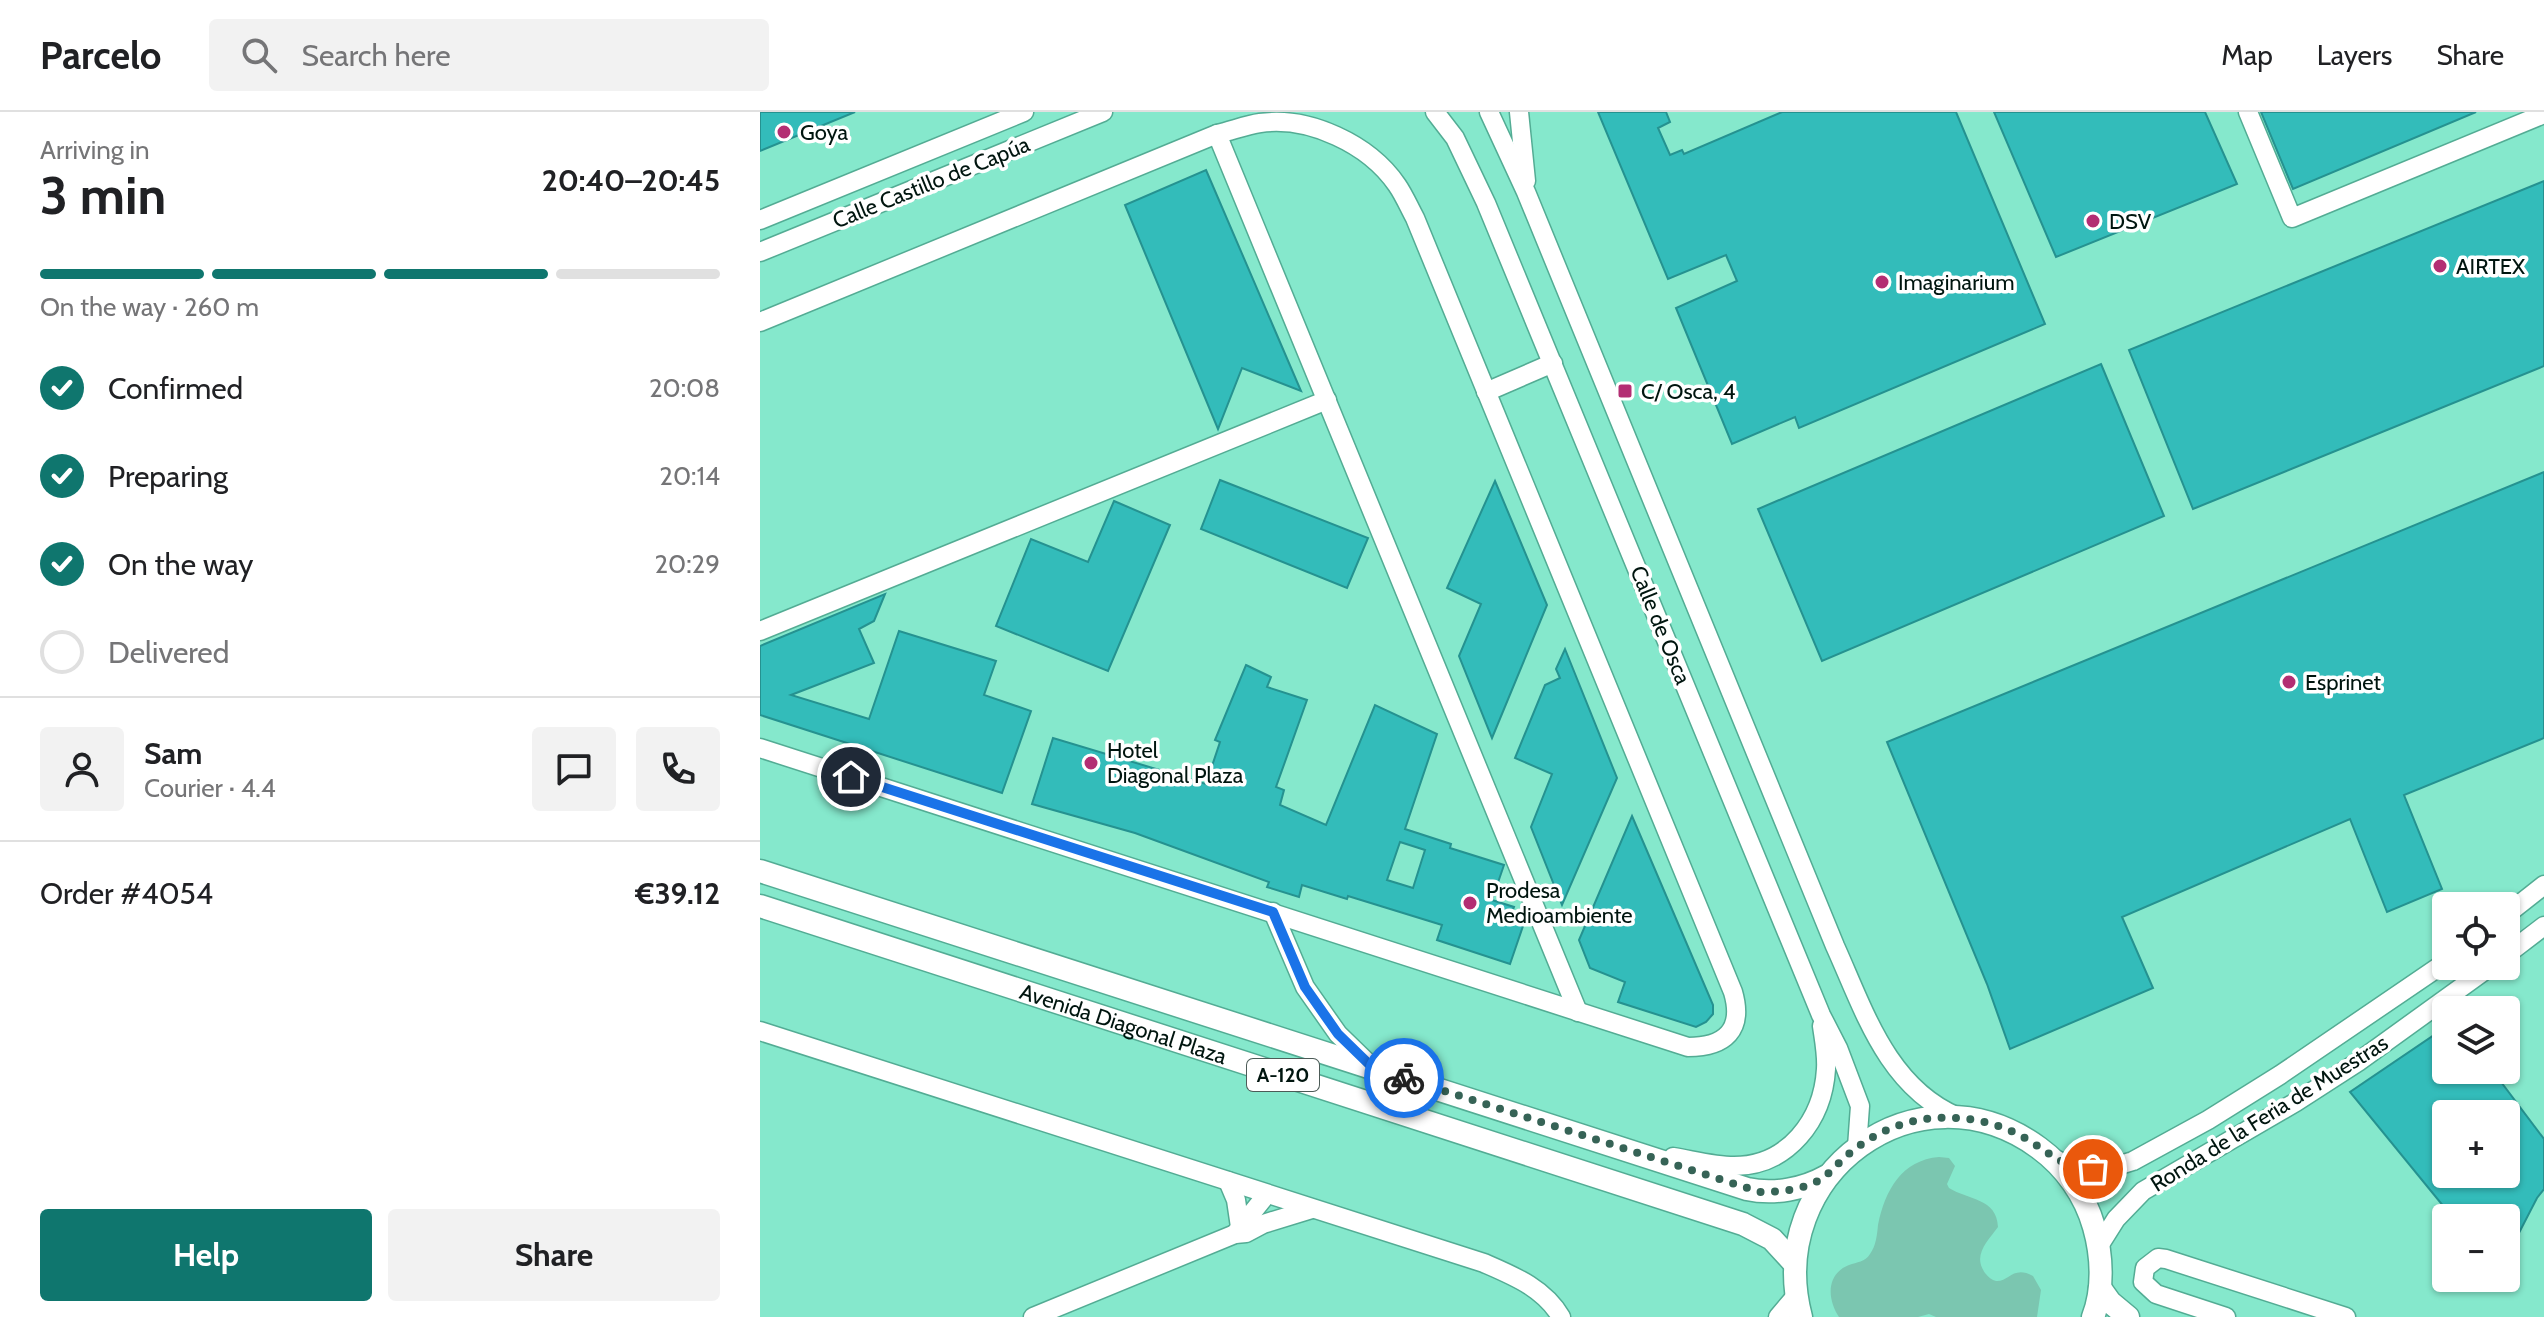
<!DOCTYPE html>
<meta charset="utf-8">
<style>
:root{--surface:#fff;--page:#f2f2f2;--text:#202124;--muted:#757577;--line:#e0e0e0;--accent:#0f766e}
body{margin:0;font-family:Cabin,sans-serif;background:var(--page);color:var(--text);height:100vh;display:flex;flex-direction:column;font-size:30px;white-space:nowrap}
*{box-sizing:border-box;margin:0}
p{font-size:26px;color:var(--muted)}
.icon{flex:none;width:44px;height:44px;fill:none;stroke:currentColor;stroke-width:2;stroke-linecap:round;stroke-linejoin:round}
.map{position:relative;flex:1;overflow:hidden}
.sheet{display:flex;flex-direction:column;background:var(--surface);width:760px}
.sheet>*{flex:none}
.controls{position:absolute;left:1672px;top:780px;display:grid;gap:16px}
.controls a{display:grid;place-items:center;width:88px;height:88px;border-radius:8px;background:var(--surface);box-shadow:0 2px 6px #0004;font-size:40px}
.pin{position:absolute;display:grid;place-items:center;width:68px;height:68px;color:#fff;margin:-34px;border:4px solid #fff;border-radius:50%;box-shadow:0 2px 8px #0007}
.courier{position:absolute;display:grid;place-items:center;width:80px;height:80px;margin:-40px;border:6px solid #1a73e8;border-radius:50%;background:#fff;color:#222;box-shadow:0 2px 10px #0007}
.headline em{font-style:normal;font-weight:700}
.headline div{display:flex;flex-direction:column-reverse}
.headline{display:flex;align-items:center;justify-content:space-between;height:136px;padding:0 40px}
h1{font-size:52px;font-weight:700;line-height:60px}
.bar{display:grid;grid-template-columns:repeat(4,1fr);gap:12px 8px;align-content:center;height:96px;padding:0 40px}
.bar i{height:10px;border-radius:6px;background:var(--line)}
.bar .active{background:var(--accent)}
.bar p{grid-column:span 4}
.line{display:flex;align-items:center;gap:20px;padding:0 40px;border-top:2px solid var(--line)}
.line div{flex:1}
.round{display:grid;place-items:center;flex:none;width:84px;height:84px;border-radius:8px;background:var(--page)}
ol{padding:0 40px;list-style:none}
li{display:flex;align-items:center;gap:24px;height:88px}
li p{margin-inline-start:auto}
li .icon{padding:8px;border-radius:50%;background:var(--accent);color:#fff;stroke-width:4}
li:last-child{color:var(--muted)}
li i{width:44px;height:44px;border:4px solid var(--line);border-radius:50%}
.button{display:flex;gap:16px;margin-top:auto;padding:16px 40px}
.button a{flex:1;height:92px;border-radius:8px;background:var(--accent);color:#fff;font-size:32px;font-weight:700;line-height:92px;text-align:center}
.button a+a{background:var(--page);color:var(--text)}
header{display:flex;align-items:center;gap:48px;box-sizing:border-box;height:112px;padding:0 40px;background:var(--surface);border-bottom:2px solid var(--line)}
header strong{font-size:38px}
nav{display:flex;gap:44px;margin-inline-start:auto;font-size:28px}
.search{width:560px;height:72px;background:var(--page);display:flex;align-items:center;gap:20px;box-sizing:border-box;padding:0 28px;border-radius:8px;color:var(--muted);font-size:30px}
main{display:flex;flex:1;min-height:0}
.map>svg:first-child{display:block}
</style>
<header>
<strong>Parcelo</strong>
<div class="search"><svg class="icon" aria-label="search" viewBox="0 0 24 24"><circle cx="10" cy="10" r="6"/><path d="M15 15l6 6"/></svg>Search here</div>
<nav><a>Map</a><a>Layers</a><a>Share</a></nav>
</header>
<main>
<section class="sheet">
<div class="headline"><div><h1>3 min</h1><p>Arriving in</p></div><em>20:40–20:45</em></div>
<div class="bar"><i class="active"></i><i class="active"></i><i class="active"></i><i></i><p>On the way · 260 m</p></div>
<ol>
<li><svg class="icon" aria-label="check" viewBox="0 0 24 24"><path d="M5 12l5 5 9-10"/></svg>Confirmed<p>20:08</p></li>
<li><svg class="icon" aria-label="check" viewBox="0 0 24 24"><path d="M5 12l5 5 9-10"/></svg>Preparing<p>20:14</p></li>
<li><svg class="icon" aria-label="check" viewBox="0 0 24 24"><path d="M5 12l5 5 9-10"/></svg>On the way<p>20:29</p></li>
<li><i></i>Delivered</li>
</ol>
<div class="line" style="height:144px"><a class="round"><svg class="icon" aria-label="person" viewBox="0 0 24 24"><circle cx="12" cy="8" r="4"/><path d="M4 21q1-7 8-7t8 7"/></svg></a><div><b>Sam</b><p>Courier · 4.4</p></div><a class="round"><svg class="icon" aria-label="chat" viewBox="0 0 24 24"><path d="M4 5h16v11H9l-5 4z"/></svg></a><a class="round"><svg class="icon" aria-label="phone" viewBox="0 0 24 24"><path d="M5 4h4l2 5-3 2q2 4 5 5l2-3 5 2v4C11 20 4 13 5 4z"/></svg></a></div>
<div class="line" style="height:104px"><div>Order #4054</div><b>€39.12</b></div>
<div class="button"><a>Help</a><a>Share</a></div>
</section>
<div class="map">
<svg width="1784" height="1205" viewBox="0 0 1784 1205">
<rect width="100%" height="100%" fill="#9bf4da"/>
<path fill="#85e8cc" fill-rule="evenodd" d="M0,0H1784V1205H0ZM1686,794H1746V854H1686ZM1686,898H1746V958H1686ZM1686,1002H1746V1062H1686ZM1686,1106H1746V1166H1686Z"/>
<path fill="#7bc6b0" d="M1179,1045L1189,1046L1195,1054L1187,1072L1189,1076C1208,1088 1237,1086 1238,1115C1228,1129 1212,1143 1225,1161C1228,1165 1232,1168 1236,1169C1249,1170 1253,1153 1273,1164L1281,1178L1277,1205H1176L1169,1202L1158,1205H1079C1067,1187 1066,1162 1089,1153C1097,1150 1105,1150 1110,1142C1116,1134 1117,1123 1118,1113C1125,1078 1142,1048 1179,1045Z"/>
<g fill="#33bcba" stroke="#259290" stroke-width="2" fill-rule="evenodd">
<polygon points="0,0 95,0 0,39"/>
<polygon points="838,0 906,0 910,10 898,16 910,43 922,38 924,42 1022,0 1196,0 1285,212 1039,316 1035,305 972,332 916,196 977,169 966,143 908,167"/>
<polygon points="1234,0 1445,0 1477,72 1296,145"/>
<polygon points="1501,0 1716,0 1533,77"/>
<polygon points="446,58 541,279 482,256 458,317 365,93"/>
<polygon points="1784,69 1784,254 1433,397 1369,238"/>
<polygon points="1341,252 1404,404 1062,549 998,397"/>
<polygon points="1784,360 1784,626 1644,683 1682,777 1627,800 1590,707 1362,805 1393,876 1250,937 1227,872 1127,630"/>
<polygon points="460,368 608,426 587,476 441,417"/>
<polygon points="735,369 787,493 732,626 699,544 721,492 687,476"/>
<polygon points="354,389 410,413 348,559 236,514 271,427 328,450"/>
<polygon points="125,482 114,509 99,517 114,551 31,583 109,607 139,519 236,549 224,583 271,599 242,681 0,603 0,534"/>
<polygon points="805,537 857,666 802,793 771,715 792,662 755,646 785,573 800,566 796,557"/>
<path d="M486,553L511,565L507,575L547,588L516,675L524,678L520,693L566,713L615,593L677,622L645,717L691,732L690,736L744,753L732,788L754,795L749,809L763,814L750,852L677,828L682,813L588,784L587,787L542,773L539,785L507,775L509,770L375,721L272,692L293,626L446,672L460,630L455,628ZM640,730L665,738L653,776L627,768Z"/>
<polygon points="872,704 953,893 953,902 946,910 936,915 858,890 865,870 830,856 819,828"/>
<path d="M1686,915V958H1732L1784,1027V1077L1777,1086L1746,1146V1106H1693L1590,980ZM1686,1002H1746V1062H1686Z"/>
</g>
<g fill="none" stroke-linecap="round" stroke-linejoin="round">
<defs>
<g id="minor">
<polyline points="675,0 695,26 726,91 1061,903 1078,936 1100,994 1097,1035"/>
<path d="M729,0L766,80L1075,834C1104,898 1127,975 1198,1005"/>
<polyline points="759,0 766,69"/>
<polyline points="1488,0 1532,106 1784,2"/>
<polyline points="457,22 818,900"/>
<polyline points="0,108 264,0"/>
<polyline points="0,140 343,0"/>
<path d="M0,210L457,22C471,19 486,13 500,11C549,4 609,32 637,73C644,83 649,95 655,106L973,880C984,918 965,935 928,935L0,636"/>
<polyline points="726,280 793,251"/>
<polyline points="0,519 567,288"/>
<polyline points="513,800 545,875 578,922 613,956"/>
<polyline points="1746,803 1784,773"/>
<polyline points="1746,843 1784,814"/>
<path d="M0,919L724,1151C754,1164 784,1176 801,1205"/>
<path d="M913,1045C932,1048 954,1054 974,1054C1028,1054 1063,1008 1066,957C1067,943 1064,928 1062,914"/>
<polyline points="1295,1047 1318,1058 1347,1057 1373,1049 1448,1008 1520,963 1686,850"/>
<polyline points="468,1069 476,1088 480,1115"/>
<polyline points="475,1122 507,1082"/>
<polyline points="1339,1134 1356,1107 1383,1079 1536,990 1598,950 1731,854"/>
<polyline points="273,1205 475,1122 486,1121 503,1112 552,1097"/>
<polyline points="1018,1205 1035,1185"/>
<polyline points="1466,1205 1396,1182 1383,1170 1385,1156 1398,1146 1406,1147 1586,1205"/>
</g>
<g id="major">
<path d="M0,759L987,1077C1014,1083 1044,1077 1067,1064"/>
<path id="s1" d="M0,794L983,1112L1012,1127L1034,1151"/>
<polyline points="1340,1176 1350,1190 1368,1205"/>
<path d="M1041,1205C1003,1063 1157,947 1279,1036C1305,1055 1325,1083 1334,1115C1342,1143 1344,1177 1333,1205"/>
</g>
</defs>
<use href="#minor" stroke="#53ac94" stroke-width="21"/>
<use href="#major" stroke="#53ac94" stroke-width="25"/>
<use href="#minor" stroke="#fff" stroke-width="18"/>
<use href="#major" stroke="#fff" stroke-width="22"/>
</g>
<g fill="none" stroke-linecap="round" stroke-linejoin="round">
<path stroke="#366356" stroke-width="8" stroke-dasharray="0 14.4" d="M644,966L1000,1080C1017,1080 1039,1078 1054,1071C1066,1065 1073,1057 1082,1048C1107,1024 1141,1008 1175,1006C1205,1004 1237,1010 1263,1025C1287,1038 1304,1058 1333,1057"/>
<polyline stroke="#1a73e8" stroke-width="10" points="91,665 513,800 545,875 578,922 613,956 644,966"/>
</g>
<g fill="#b32e73" stroke="#fff" stroke-width="3">
<circle cx="24" cy="20" r="8"/>
<circle cx="1333" cy="109" r="8"/>
<circle cx="1680" cy="154" r="8"/>
<circle cx="1122" cy="170" r="8"/>
<rect x="857" y="271" width="16" height="16" rx="4"/>
<circle cx="1529" cy="570" r="8"/>
<circle cx="331" cy="651" r="8"/>
<circle cx="710" cy="791" r="8"/>
</g>
<g text-anchor="middle" stroke-width="7" stroke-linejoin="round" paint-order="stroke">
<rect fill="#fff" stroke="#4c5b57" stroke-width="2" x="487" y="947" width="72" height="32" rx="6"/>
<g font-size="20" font-weight="bold" fill="#00150f">
<text x="523" y="970">A-120</text>
</g>
<g font-size="22" fill="#00150f" stroke="#fff" text-anchor="start">
<text x="40" y="28">Goya</text>
<text x="1349" y="117">DSV</text>
<text x="1696" y="162">AIRTEX</text>
<text x="1138" y="178">Imaginarium</text>
<text x="881" y="287">C/ Osca, 4</text>
<text x="1545" y="578">Esprinet</text>
<text x="347" y="646">Hotel<tspan x="347" dy="25">Diagonal Plaza</tspan></text>
<text x="726" y="786">Prodesa<tspan x="726" dy="25">Medioambiente</tspan></text>
</g>
<g font-size="22" fill="#00150f" stroke="#fff">
<text transform="translate(171 70) rotate(-22)" y="8">Calle Castillo de Capúa</text>
<text transform="translate(901 513) rotate(68)" y="8">Calle de Osca</text>
<text dy="8" stroke="none"><textPath href="#s1" startOffset="382">Avenida Diagonal Plaza</textPath></text>
<text transform="translate(1509 1001) rotate(-32)" y="8">Ronda de la Feria de Muestras</text>
</g>
</g>
</svg>
<div class="controls">
<a><svg class="icon" aria-label="locate" viewBox="0 0 24 24"><circle cx="12" cy="12" r="6"/><path d="M12 2v4M12 18v4M2 12h4M18 12h4"/></svg></a>
<a><svg class="icon" aria-label="layers" viewBox="0 0 24 24"><path d="M12 4l9 5-9 5-9-5zM3 14l9 5 9-5"/></svg></a>
<a>+</a>
<a>−</a>
</div>
<div class="pin" style="left:1333px;top:1057px;background:#ea580c"><svg class="icon" aria-label="bag" viewBox="0 0 24 24"><path d="M5 8h14l-1 12H6zM9 8a3 3 0 0 1 6 0"/></svg></div>
<div class="pin" style="left:91px;top:665px;background:#1f2937"><svg class="icon" aria-label="home" viewBox="0 0 24 24"><path d="M3 11l9-7 9 7M6 9v11h12V9"/></svg></div>
<div class="courier" style="left:644px;top:966px"><svg class="icon" aria-label="bike" viewBox="0 0 24 24"><circle cx="6" cy="16" r="4"/><circle cx="18" cy="16" r="4"/><path d="M6 16l4-8h5l3 8M10 8l3 8H6M13 5h3"/></svg></div>
</div>
</main>
